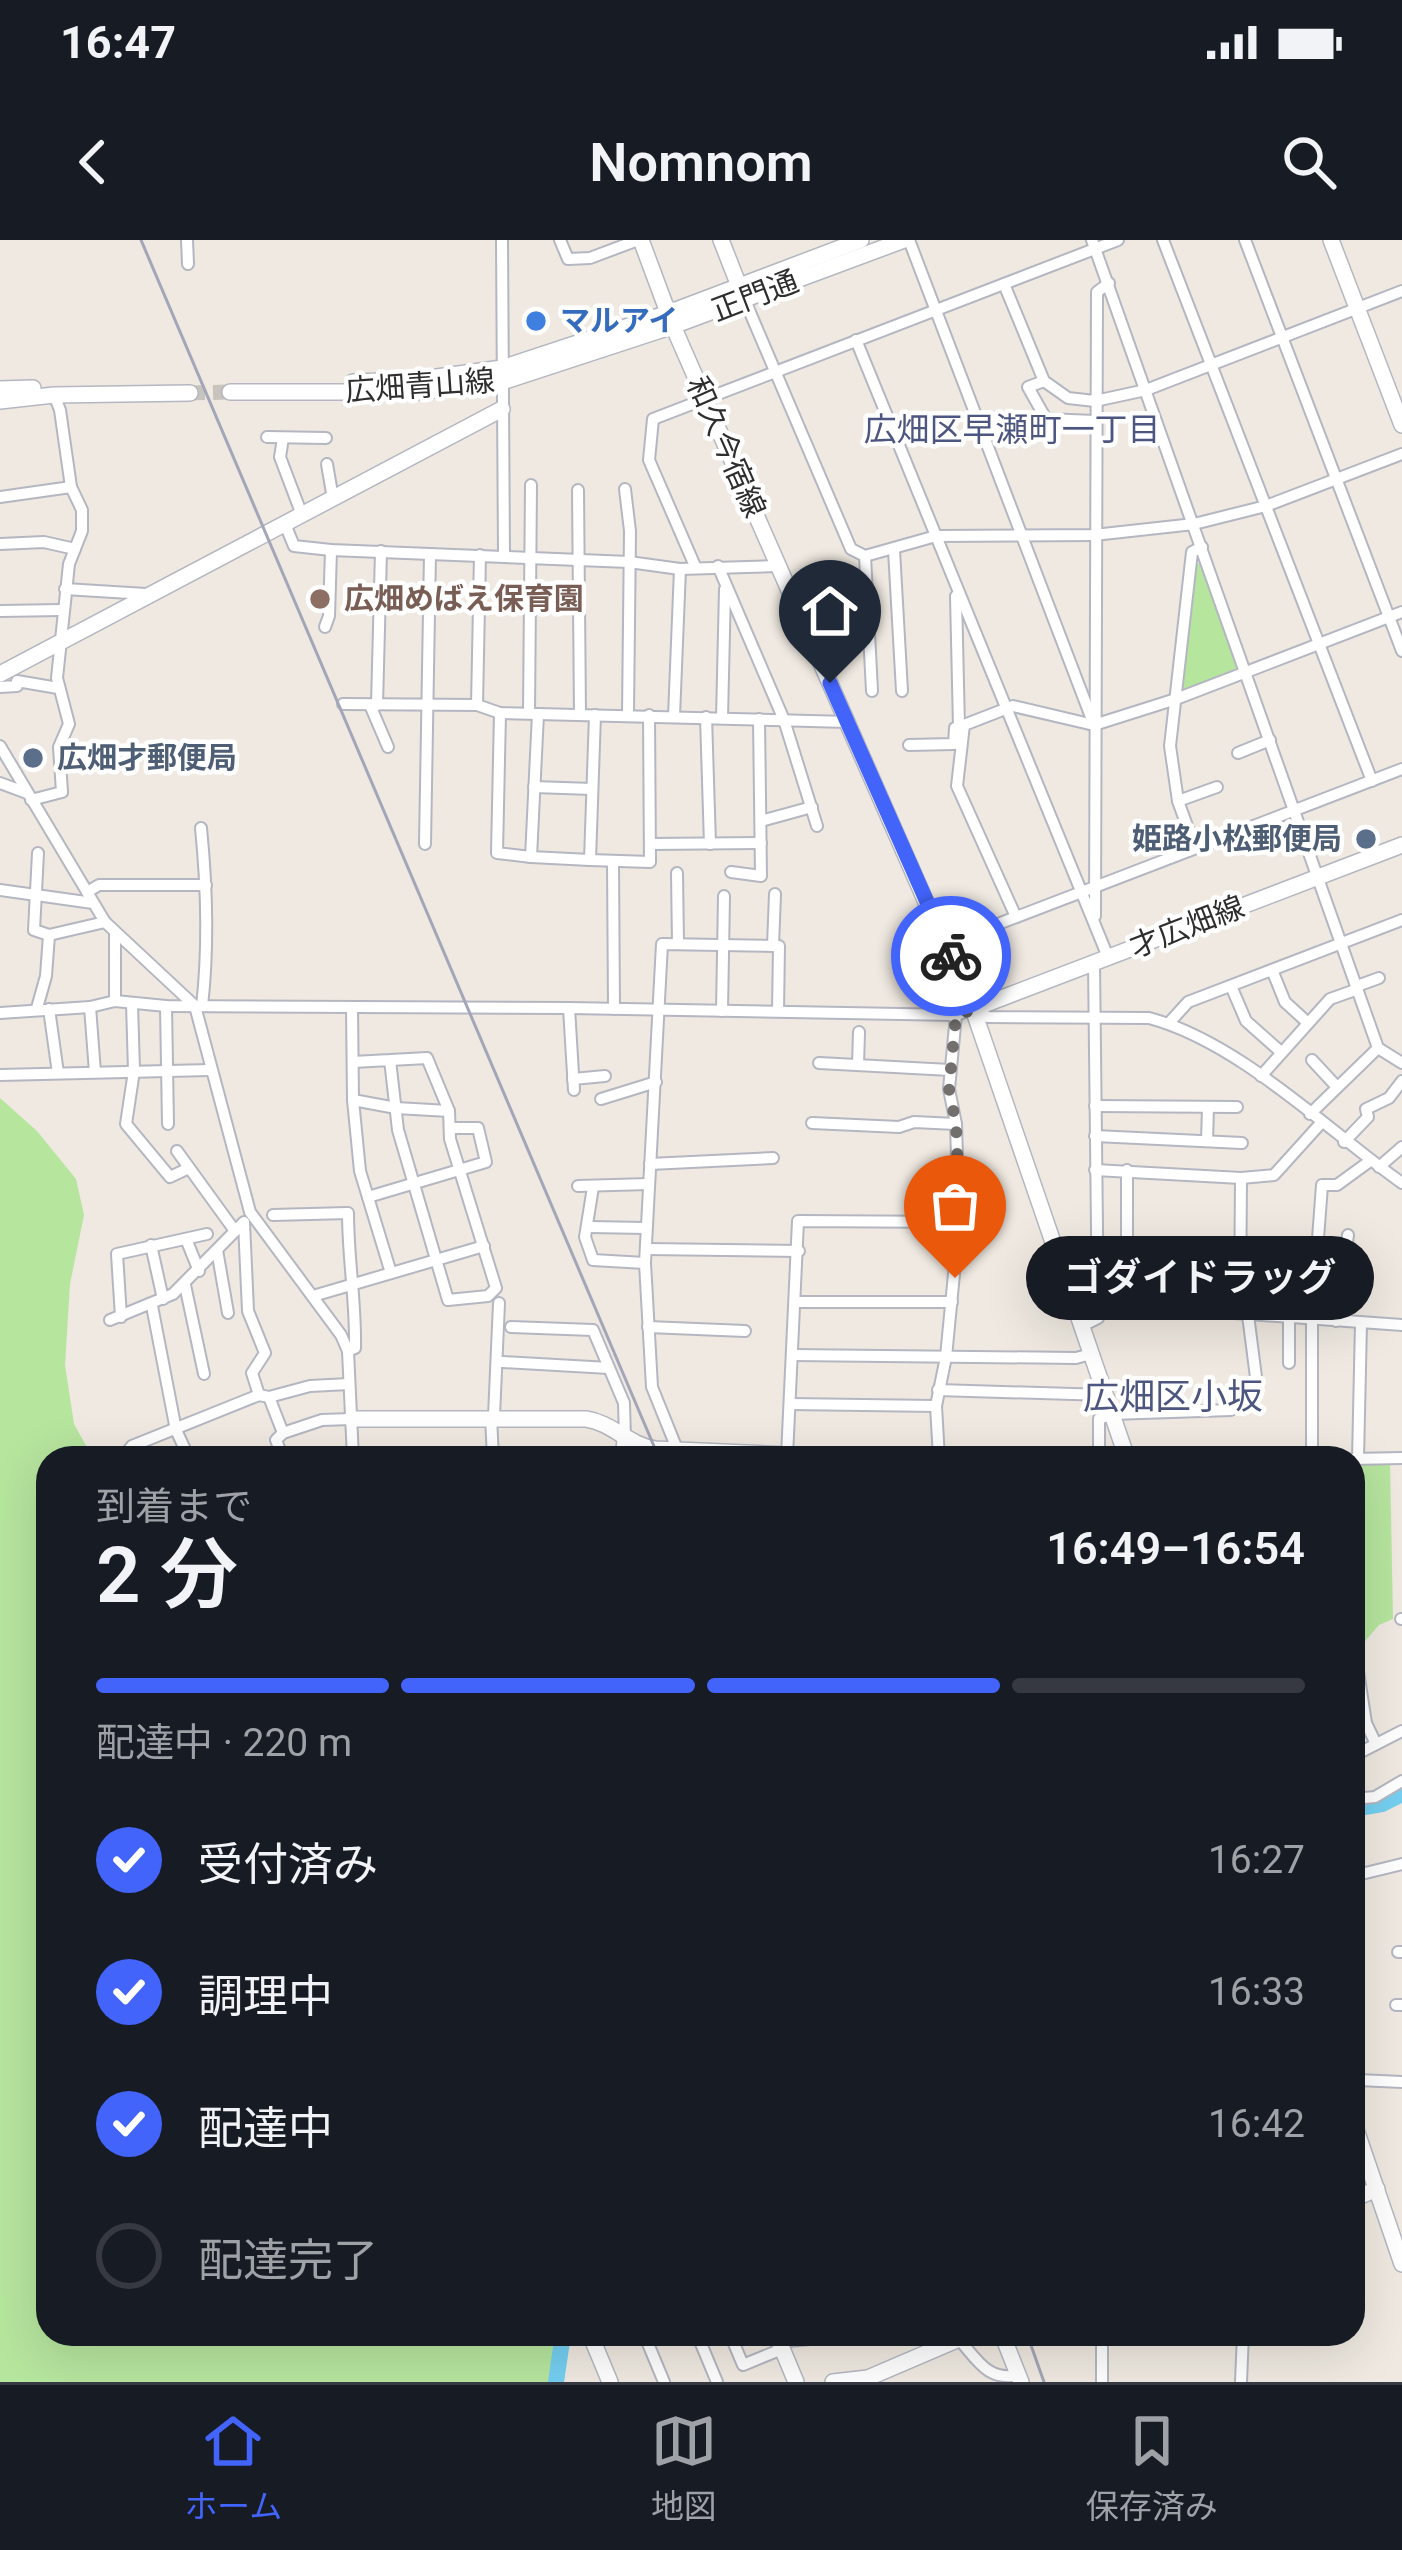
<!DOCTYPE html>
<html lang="ja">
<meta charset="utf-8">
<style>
:root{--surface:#171b24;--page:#242831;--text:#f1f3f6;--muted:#9ea1a6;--line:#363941;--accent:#4264fb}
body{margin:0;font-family:Roboto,"Noto Sans JP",sans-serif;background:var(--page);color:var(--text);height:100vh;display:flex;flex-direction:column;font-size:45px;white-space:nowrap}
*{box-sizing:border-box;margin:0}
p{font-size:39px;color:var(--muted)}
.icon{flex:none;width:66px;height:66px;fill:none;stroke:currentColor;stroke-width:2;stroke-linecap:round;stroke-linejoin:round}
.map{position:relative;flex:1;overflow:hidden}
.drawer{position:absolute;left:36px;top:1206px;width:1329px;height:900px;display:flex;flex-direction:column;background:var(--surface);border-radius:36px;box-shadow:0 12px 48px #0002}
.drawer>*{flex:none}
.pin{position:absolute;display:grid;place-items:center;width:102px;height:102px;color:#fff;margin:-123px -51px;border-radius:50% 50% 50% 0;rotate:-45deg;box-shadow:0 0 12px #0007}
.pin .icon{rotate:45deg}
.courier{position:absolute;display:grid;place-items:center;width:120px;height:120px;margin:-60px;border:9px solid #4264fb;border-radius:50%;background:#fff;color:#222;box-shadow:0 3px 15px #0007}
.bubble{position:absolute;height:84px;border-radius:42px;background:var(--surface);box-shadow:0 12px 48px #0002;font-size:39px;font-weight:600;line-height:84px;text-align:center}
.summary em{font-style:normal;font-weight:600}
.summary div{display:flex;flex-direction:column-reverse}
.summary{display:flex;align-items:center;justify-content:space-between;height:204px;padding:0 60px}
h1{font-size:78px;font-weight:600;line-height:90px}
.bar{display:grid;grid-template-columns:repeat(4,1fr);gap:18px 12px;align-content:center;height:144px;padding:0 60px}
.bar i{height:15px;border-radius:9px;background:var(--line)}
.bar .active{background:var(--accent)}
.bar p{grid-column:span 4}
ol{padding:0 60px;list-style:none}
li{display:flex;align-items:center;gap:36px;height:132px}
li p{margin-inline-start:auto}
li .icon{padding:12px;border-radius:50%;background:var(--accent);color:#fff;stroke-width:4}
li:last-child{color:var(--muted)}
li i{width:66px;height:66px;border:6px solid var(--line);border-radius:50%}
.status{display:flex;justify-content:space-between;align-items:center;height:84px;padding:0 60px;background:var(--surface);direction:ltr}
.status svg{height:33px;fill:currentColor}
header{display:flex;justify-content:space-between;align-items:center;height:156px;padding:0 60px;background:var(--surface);font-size:54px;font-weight:600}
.menu{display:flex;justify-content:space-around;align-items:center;height:168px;border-top:3px solid var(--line);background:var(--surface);font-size:33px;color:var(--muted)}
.menu a{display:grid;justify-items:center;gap:6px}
.menu .active{color:var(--accent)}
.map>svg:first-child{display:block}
</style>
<div class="status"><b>16:47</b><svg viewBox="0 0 49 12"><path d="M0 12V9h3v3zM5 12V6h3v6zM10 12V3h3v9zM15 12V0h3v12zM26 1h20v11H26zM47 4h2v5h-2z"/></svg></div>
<header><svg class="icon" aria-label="back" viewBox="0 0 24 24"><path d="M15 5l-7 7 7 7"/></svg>Nomnom<svg class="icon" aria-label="search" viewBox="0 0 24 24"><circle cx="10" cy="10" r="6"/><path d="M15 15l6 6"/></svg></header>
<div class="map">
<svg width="1402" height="2142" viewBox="0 0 1402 2142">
<rect width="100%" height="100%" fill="#efe9e1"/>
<g fill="#b6e59e">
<polygon points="1202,323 1239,427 1185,450 1181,446 1194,324"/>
<polygon points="0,858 37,891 76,939 84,975 70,1044 65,1125 74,1184 93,1218 48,1218 48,2094 560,2094 551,2142 0,2142"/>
<polygon points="1390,1222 1393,1379 1379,1385 1353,1415 1353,1223"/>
</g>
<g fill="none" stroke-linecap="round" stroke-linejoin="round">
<g stroke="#75cff0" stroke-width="16">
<polyline points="1353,1569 1382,1564 1402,1554"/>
<polyline points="556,2142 563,2094"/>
</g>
<polyline stroke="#c8c4bd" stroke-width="15" stroke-dasharray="15 8" stroke-linecap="butt" points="190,153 230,152"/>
<defs>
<g id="street">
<polyline points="187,0 188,24"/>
<polyline points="502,0 504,316"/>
<polyline points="560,0 568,19 590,18 638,0"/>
<polyline points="909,0 1091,477"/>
<polyline points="1092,0 1378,808 1402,823"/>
<polyline points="1163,0 1372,541"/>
<polyline points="1245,0 1402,411"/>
<polyline points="1004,44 1044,141 1068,158 1095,161 1146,150 1402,51"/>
<polyline points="743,56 851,309 865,316 936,296 1094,295 1194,284 1266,266 1402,214"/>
<polyline points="856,100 1108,717"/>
<polyline points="1044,141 1028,147 1046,179 1095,181"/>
<polyline points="267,197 326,198"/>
<polyline points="283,198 280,217 302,275"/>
<polyline points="327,224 333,259"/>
<polyline points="625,249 630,291 628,474"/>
<polyline points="578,250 580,475"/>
<polyline points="0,257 71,247"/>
<polyline points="285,284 294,306 331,310 629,322 680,329 778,326"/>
<polyline points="0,304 44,302 75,309"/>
<polyline points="894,310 902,451"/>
<polyline points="865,316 872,451"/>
<polyline points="695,326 649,220 653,179 1118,0"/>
<polyline points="718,326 784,480 817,586"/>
<polyline points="65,349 146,354"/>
<polyline points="956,356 959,487"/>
<polyline points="0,371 62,370"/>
<polyline points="325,387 329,376 331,310"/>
<polyline points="0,447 17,446 17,441 58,448"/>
<polyline points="343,464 477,465 500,473 848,482"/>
<polyline points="370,465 388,507"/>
<polyline points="377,465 381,311"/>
<polyline points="477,465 480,315"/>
<polyline points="529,472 531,245"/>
<polyline points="500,473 497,613 531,617 538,474"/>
<polyline points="595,475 590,620 650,622 649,475"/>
<polyline points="674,476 680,329"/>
<polyline points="706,477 710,604"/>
<polyline points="722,478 725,349"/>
<polyline points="909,505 954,504 955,488 961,486"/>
<polyline points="0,506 105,682 195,766 250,972 341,1095 348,1111 353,1218"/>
<polyline points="1238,513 1270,500"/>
<polyline points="0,543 27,553"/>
<polyline points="534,547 592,549"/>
<polyline points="31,560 62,552 59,507 69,484 57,438 69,324 82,291 82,270 71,247 60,170 54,155"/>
<polyline points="1178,561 1217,547"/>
<polyline points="761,581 812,567"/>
<path d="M201,588C207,648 209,705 202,766"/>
<polyline points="425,604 430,314"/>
<polyline points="650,604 761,603"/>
<polyline points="1195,608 1178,561 1170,506 1192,312 1202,307"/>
<polyline points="38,613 34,690 49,695 105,682"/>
<polyline points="531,617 590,620"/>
<polyline points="613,621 614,769"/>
<polyline points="731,632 761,636 759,479"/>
<polyline points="677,633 678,704"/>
<polyline points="0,650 93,663"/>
<polyline points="87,652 99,645 206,645"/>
<polyline points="1095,676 1097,52 1109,43"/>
<polyline points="1016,677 957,546 964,485 1013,466 1094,485 1176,459 1402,372"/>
<polyline points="115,695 115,761"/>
<polyline points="946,704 1402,529"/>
<polyline points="773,706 775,654"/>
<polyline points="1272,730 1285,762 1308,783"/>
<polyline points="1231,746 1246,781 1281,812"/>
<polyline points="1357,746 1379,738"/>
<polyline points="132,763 134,831 126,884 170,937 189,928"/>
<polyline points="166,766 168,884"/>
<polyline points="90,767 95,832"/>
<polyline points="352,767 353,860 360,931 391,1033"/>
<polyline points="37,768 46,736 49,695"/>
<polyline points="569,768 574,850"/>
<polyline points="49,769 58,833"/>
<polyline points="722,771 724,656"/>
<path d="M0,773L90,767L115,761L166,766L569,768L956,775L973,769L988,777L1149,778C1239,802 1326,889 1402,943"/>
<polyline points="1169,783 1188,762 1402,680"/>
<polyline points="1312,820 1337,847"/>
<polyline points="353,822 427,818 449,871 450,899 496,1048 488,1056 448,1060 398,890 390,820"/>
<polyline points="819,823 950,830"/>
<polyline points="858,825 859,792"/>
<polyline points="0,835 210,830"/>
<polyline points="1261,836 1330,759 1358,749"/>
<polyline points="573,839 605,836"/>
<polyline points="601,859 656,842"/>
<polyline points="353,860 396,868 449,871"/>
<polyline points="1095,866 1237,867"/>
<polyline points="1310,874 1378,808"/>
<polyline points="812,883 899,887 914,882 956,884"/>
<polyline points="1095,896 1242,903"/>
<polyline points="1207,901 1208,867"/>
<polyline points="1344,902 1368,877 1366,869 1389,858 1402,841"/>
<polyline points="177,911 235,991"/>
<polyline points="650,924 773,918"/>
<polyline points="1379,927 1402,907"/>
<polyline points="1095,930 1241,938 1240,1073"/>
<polyline points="1241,938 1274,935 1321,883"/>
<polyline points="578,946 649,944"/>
<polyline points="593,947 585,997 593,1020 645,1023"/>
<polyline points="368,957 486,922 478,888 450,888"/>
<path d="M273,975L348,973C348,1019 356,1062 355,1108L348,1111"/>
<polyline points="244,983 248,1071 265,1113 252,1133 259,1155 269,1157 283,1193 276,1200 283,1218"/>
<polyline points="590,987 646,988"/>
<polyline points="186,999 199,1031"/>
<polyline points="151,1005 163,1059"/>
<polyline points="647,1009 799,1011"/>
<polyline points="217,1010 228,1073"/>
<polyline points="185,1045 204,1134"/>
<polyline points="313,1056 484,1006"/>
<polyline points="797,1062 952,1062"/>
<polyline points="1097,1063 1402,1085"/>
<polyline points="1127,1064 1127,930"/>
<polyline points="152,1066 176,1190 189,1218"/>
<polyline points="1248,1075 1257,1145"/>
<polyline points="121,1077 117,1014 207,994"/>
<polyline points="1289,1078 1289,1123"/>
<polyline points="110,1080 173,1054 244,982"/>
<polyline points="1336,1081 1348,995"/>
<polyline points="1082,1086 1098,1078 1094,722"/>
<polyline points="511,1087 593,1090 624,1163 625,1200"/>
<polyline points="648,1087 745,1091"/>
<polyline points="793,1115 1076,1118 1091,1114"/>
<polyline points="503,1122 609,1128"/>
<polyline points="938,1150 1105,1155"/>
<polyline points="269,1157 310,1146 349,1144"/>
<polyline points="790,1164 936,1166"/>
<polyline points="494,1176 499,1063"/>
<polyline points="491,1177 493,1218"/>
<polyline points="283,1193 322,1180 351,1179"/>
<polyline points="677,1209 652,1147 645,1023 662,704 779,706 778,771"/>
<polyline points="787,1216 798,981 959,982"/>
<polyline points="122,1218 132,1206 259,1155"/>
<polyline points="221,1218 225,1216"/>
<polyline points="939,1218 936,1166 946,1117 959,982 956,884 949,849 956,775"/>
<polyline points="1099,1218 1099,1179 1112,1174 1231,1170"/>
<polyline points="1312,1218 1312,1079 1322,945 1337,945 1370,921"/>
<polyline points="1353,1219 1402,1218"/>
<polyline points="1358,1219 1361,1083"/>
<polyline points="1401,1379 1402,1379"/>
<polyline points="1357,1425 1366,1483 1376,1504"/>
<polyline points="1353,1516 1402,1491"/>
<polyline points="1353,1559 1375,1557 1402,1541"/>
<polyline points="1353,1636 1402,1624"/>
<polyline points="1398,1712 1402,1712"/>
<polyline points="1396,1765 1402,1765"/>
<polyline points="1358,1840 1402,1842"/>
<polyline points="644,2094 664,2142"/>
<polyline points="697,2094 717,2142"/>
<polyline points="730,2094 743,2125 782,2109"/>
<path d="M957,2097C977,2119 987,2142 1019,2135"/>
<polyline points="779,2102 861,2094"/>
<polyline points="1102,2142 1102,2094"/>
<polyline points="1241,2142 1243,2094"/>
</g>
<g id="secondary">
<polyline points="641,0 673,86 973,769 1127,1218"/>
<polyline points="721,0 739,46"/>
<polyline points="1331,0 1402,185"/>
<polyline points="353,142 415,140 502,128 668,73 861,0"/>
<polyline points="0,149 33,148"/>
<polyline points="230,152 417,152 502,142 673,86 904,0"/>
<polyline points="0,161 54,155 190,153"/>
<polyline points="0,434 502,169"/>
<polyline points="973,769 1402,605"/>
<path d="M351,1179H586C613,1183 628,1205 655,1209L857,1218"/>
<polyline points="623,1218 625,1200"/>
<polyline points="1353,1881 1402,2024"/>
<polyline points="1353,1959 1377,1949"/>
<polyline points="590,2094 610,2142"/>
<polyline points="776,2094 796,2142"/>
<polyline points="1002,2094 1021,2142"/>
<polyline points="833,2142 868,2138 959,2099"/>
</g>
</defs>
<use href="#street" stroke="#b4b7c1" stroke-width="14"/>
<use href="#secondary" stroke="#b4b7c1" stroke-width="18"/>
<use href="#street" stroke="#fff" stroke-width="10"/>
<use href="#secondary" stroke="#fff" stroke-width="15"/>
<g stroke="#a3a6b8" stroke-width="3">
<polyline points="141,0 659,1218"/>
<polyline points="1027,2094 1044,2142"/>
</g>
</g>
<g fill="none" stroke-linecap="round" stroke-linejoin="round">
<polyline stroke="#726f6d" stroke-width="12" stroke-dasharray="0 21.6" points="951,716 973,770 956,775 949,849 956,884 959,957 955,1038"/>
<polyline stroke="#4264fb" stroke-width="15" points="830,443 951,716"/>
</g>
<circle fill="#3f7fe0" stroke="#fff" stroke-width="4.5" cx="536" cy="81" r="12"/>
<circle fill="#8d6e63" stroke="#fff" stroke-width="4.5" cx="320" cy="359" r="12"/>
<g fill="#5c6f8a" stroke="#fff" stroke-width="4.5">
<circle cx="33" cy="518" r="12"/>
<circle cx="1366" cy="599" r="12"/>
</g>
<g text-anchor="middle" stroke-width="9" stroke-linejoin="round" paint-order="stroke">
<g font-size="30" fill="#2e2e2e" stroke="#fff">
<text transform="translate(755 56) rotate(-21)" y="10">正門通</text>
<text transform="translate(420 146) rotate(-4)" y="10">広畑青山線</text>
<text transform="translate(726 207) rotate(66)" y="10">和久今宿線</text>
<text transform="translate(1187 687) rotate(-21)" y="10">才広畑線</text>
</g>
<g font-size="30" font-weight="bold" fill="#366cbe" stroke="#fff" text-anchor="start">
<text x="560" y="91">マルアイ</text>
</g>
<g font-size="30" font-weight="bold" fill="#785e54" stroke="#fff" text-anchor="start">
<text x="344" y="369">広畑めばえ保育園</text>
</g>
<g font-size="30" font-weight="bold" fill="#4e5e75" stroke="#fff" text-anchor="start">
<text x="57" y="528">広畑才郵便局</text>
<text x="1342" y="609" text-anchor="end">姫路小松郵便局</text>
</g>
<g font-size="33" fill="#4d5680" stroke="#fff">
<text x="1012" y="201">広畑区早瀬町一丁目</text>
</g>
<g font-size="36" fill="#4d5680" stroke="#fff">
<text x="1173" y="1169">広畑区小坂</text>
</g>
</g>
</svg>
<div class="pin" style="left:955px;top:1038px;background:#ea580c"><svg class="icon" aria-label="bag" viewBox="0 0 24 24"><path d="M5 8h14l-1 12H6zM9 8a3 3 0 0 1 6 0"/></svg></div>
<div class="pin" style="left:830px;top:443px;background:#1f2937"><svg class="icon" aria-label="home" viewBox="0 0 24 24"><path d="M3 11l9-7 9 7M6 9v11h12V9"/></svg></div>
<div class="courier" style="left:951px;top:716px"><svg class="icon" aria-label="bike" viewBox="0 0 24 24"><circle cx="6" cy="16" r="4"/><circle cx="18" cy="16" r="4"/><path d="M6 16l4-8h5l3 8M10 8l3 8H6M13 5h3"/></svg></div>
<div class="bubble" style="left:1026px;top:996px;width:348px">ゴダイドラッグ</div>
<section class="drawer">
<div class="summary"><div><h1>2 分</h1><p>到着まで</p></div><em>16:49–16:54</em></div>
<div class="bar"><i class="active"></i><i class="active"></i><i class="active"></i><i></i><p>配達中 · 220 m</p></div>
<ol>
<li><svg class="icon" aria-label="check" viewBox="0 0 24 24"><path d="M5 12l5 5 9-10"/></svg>受付済み<p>16:27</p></li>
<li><svg class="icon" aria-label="check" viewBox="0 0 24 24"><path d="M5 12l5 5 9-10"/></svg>調理中<p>16:33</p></li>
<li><svg class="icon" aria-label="check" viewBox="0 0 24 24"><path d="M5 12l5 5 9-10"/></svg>配達中<p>16:42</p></li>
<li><i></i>配達完了</li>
</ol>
</section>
</div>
<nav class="menu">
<a class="active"><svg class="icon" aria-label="home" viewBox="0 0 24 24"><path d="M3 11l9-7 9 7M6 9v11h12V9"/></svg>ホーム</a>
<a><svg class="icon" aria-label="map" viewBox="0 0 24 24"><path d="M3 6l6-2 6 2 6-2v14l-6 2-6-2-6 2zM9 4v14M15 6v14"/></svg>地図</a>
<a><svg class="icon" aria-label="saved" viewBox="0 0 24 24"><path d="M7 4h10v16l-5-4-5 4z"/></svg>保存済み</a>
</nav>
